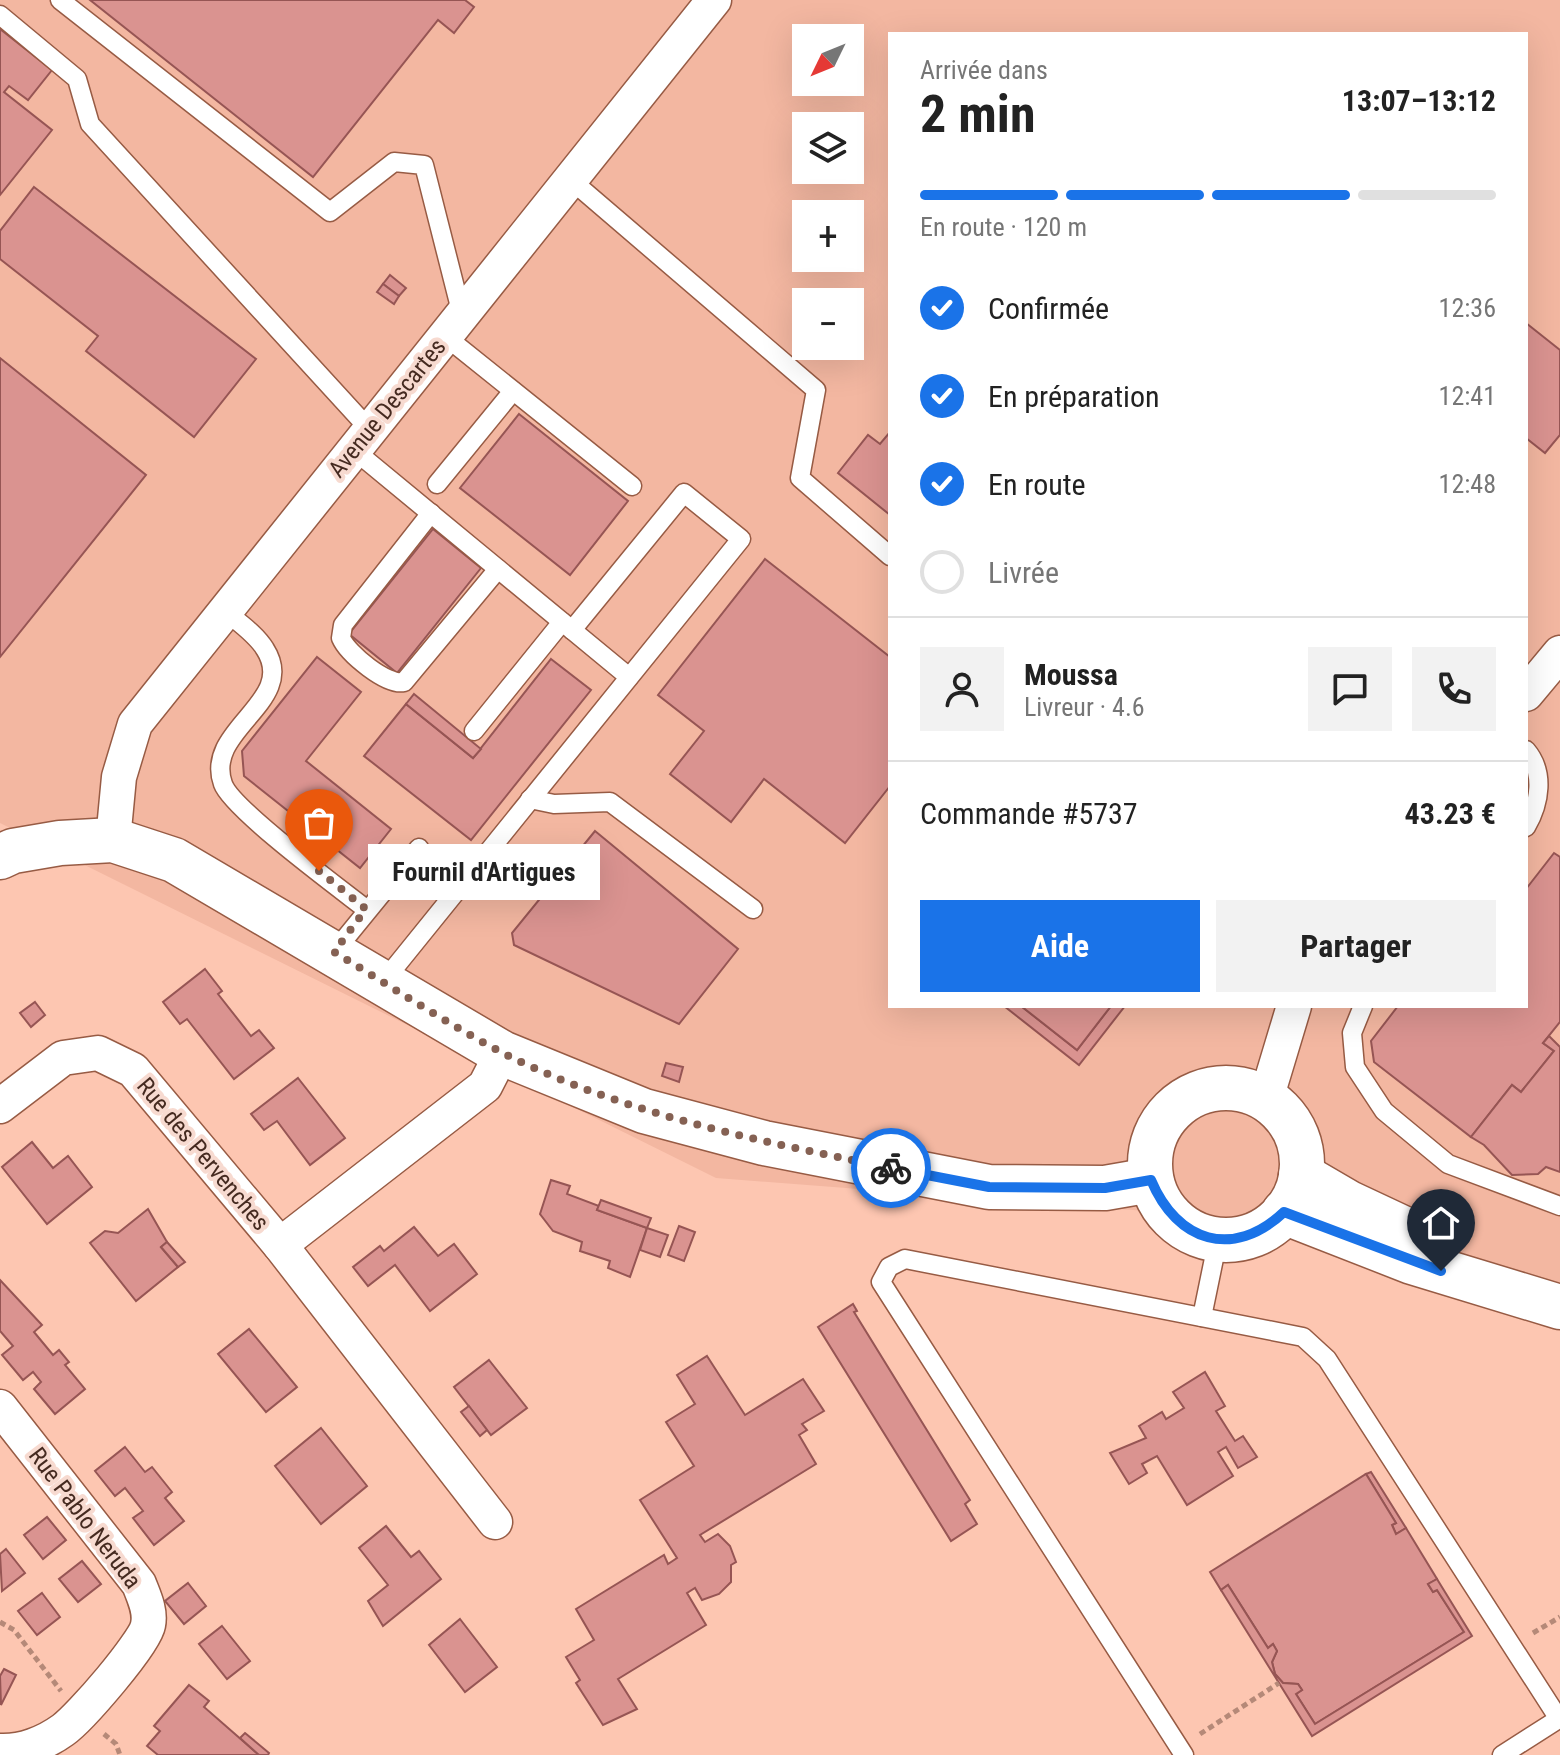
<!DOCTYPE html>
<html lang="fr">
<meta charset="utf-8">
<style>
:root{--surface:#fff;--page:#f2f2f2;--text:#222;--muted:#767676;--line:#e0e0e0;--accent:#1a73e8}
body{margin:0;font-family:"Roboto Condensed",sans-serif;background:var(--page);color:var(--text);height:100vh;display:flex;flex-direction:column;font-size:30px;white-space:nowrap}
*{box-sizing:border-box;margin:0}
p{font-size:26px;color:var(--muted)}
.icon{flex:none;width:44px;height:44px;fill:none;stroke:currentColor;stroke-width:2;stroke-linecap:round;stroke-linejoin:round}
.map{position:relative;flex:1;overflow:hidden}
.sheet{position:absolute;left:888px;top:32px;width:640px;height:976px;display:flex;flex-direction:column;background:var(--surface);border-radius:0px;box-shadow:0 8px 32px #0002}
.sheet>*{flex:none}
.needle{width:52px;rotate:227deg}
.tools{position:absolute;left:792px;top:24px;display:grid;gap:16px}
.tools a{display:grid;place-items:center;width:72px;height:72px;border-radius:0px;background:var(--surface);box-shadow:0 8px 32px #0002;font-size:40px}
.pin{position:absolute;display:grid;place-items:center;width:68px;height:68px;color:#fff;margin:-82px -34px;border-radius:50% 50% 50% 0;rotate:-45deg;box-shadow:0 0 8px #0007}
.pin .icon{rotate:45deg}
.courier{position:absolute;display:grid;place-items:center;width:80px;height:80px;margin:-40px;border:6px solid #1a73e8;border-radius:50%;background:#fff;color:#222;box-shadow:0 2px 10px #0007}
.bubble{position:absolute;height:56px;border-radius:0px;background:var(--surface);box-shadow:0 8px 32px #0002;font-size:26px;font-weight:700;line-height:56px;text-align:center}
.headline em{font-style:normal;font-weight:700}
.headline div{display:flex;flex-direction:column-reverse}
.headline{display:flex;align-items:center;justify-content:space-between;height:136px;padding:0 32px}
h1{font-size:52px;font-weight:700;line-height:60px}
.bar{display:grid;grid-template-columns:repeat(4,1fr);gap:12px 8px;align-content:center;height:96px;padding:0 32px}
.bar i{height:10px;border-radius:6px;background:var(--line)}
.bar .on{background:var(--accent)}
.bar p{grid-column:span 4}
.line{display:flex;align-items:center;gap:20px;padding:0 32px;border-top:2px solid var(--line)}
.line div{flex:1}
.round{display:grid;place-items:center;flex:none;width:84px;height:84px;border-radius:0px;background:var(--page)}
ol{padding:0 32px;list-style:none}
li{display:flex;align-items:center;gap:24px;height:88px}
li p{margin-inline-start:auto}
li .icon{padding:8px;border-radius:50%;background:var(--accent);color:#fff;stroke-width:4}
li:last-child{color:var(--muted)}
li i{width:44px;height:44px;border:4px solid var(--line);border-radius:50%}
.cta{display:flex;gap:16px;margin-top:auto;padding:16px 32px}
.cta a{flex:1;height:92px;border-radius:0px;background:var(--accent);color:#fff;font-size:32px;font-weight:700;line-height:92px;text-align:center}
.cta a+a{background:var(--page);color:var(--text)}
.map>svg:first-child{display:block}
</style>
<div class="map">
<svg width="1560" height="1755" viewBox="0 0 1560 1755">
<rect width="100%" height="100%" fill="#fdc6b1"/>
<path fill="#f3b7a1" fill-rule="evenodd" d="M0,0H1560V1302L1224,1217L716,1178L0,823ZM890,34H1526V1006H890ZM806,38H850V82H806ZM806,126H850V170H806ZM806,214H850V258H806ZM806,302H850V346H806Z"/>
<g fill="#da9390" stroke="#965554" stroke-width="2">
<polygon points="90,0 465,0 474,7 454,33 438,20 313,177"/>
<polygon points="0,29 52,70 28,100 9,86 4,92 52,130 0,195"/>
<polygon points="34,187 256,359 194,437 86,351 98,336 0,259 0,231"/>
<polygon points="390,275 406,288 399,296 383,284"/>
<polygon points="383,284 399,296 394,304 377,292"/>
<polygon points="1526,323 1560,350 1560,435 1545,453 1526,438"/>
<polygon points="0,358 146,475 0,657"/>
<polygon points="519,414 628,501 570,575 460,488"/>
<polygon points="890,432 890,515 838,473 868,435 880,444"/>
<polygon points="433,529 481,568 397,673 349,634"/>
<polygon points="765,559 890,657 890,786 845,843 764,779 731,822 670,774 704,731 658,695"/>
<polygon points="317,657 361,692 306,761 391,829 360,868 244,776 242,751"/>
<polygon points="551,659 591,690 471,840 364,756 406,704 473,758"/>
<polygon points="414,694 481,749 473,758 406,704"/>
<polygon points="595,831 738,949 679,1024 514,945 512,933"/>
<polygon points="1554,853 1560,857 1560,1022 1543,1043 1554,1051 1521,1092 1512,1085 1471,1137 1374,1062 1371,1041 1398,1006 1526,1006 1526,889"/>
<polygon points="205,969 222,991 218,994 251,1036 259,1030 274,1048 234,1079 187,1019 180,1024 163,1002"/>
<polygon points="35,1002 45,1015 31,1027 20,1013"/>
<polygon points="1004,1006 1021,1006 1077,1050 1111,1006 1125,1006 1079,1065"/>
<polygon points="1021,1006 1111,1006 1077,1050"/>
<polygon points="1549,1036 1560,1047 1560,1172 1546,1167 1538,1174 1512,1175 1484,1145 1471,1137 1512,1085 1521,1092 1554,1051 1543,1043"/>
<polygon points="666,1063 683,1067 679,1082 662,1076"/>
<polygon points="298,1078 345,1138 310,1165 277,1121 264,1130 251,1114"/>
<polygon points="32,1142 53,1168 68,1156 92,1187 47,1224 2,1167"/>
<polygon points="551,1180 570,1186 567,1194 599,1206 597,1210 647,1228 630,1277 608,1268 610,1261 580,1251 582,1242 553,1231 540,1214"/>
<polygon points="601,1200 651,1218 647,1228 597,1210"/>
<polygon points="148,1209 167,1242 161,1247 178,1267 136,1301 90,1243 105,1231 118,1233"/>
<polygon points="679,1226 695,1232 684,1261 668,1255"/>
<polygon points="414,1227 438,1256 454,1244 477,1274 430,1311 395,1265 368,1286 353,1267 380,1246 384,1251"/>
<polygon points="647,1228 668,1235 660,1257 640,1250"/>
<polygon points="167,1242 185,1262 178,1267 161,1247"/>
<polygon points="0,1280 42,1325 34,1332 53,1355 59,1350 69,1362 65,1365 85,1389 55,1414 34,1389 41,1382 33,1372 23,1380 2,1355 13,1346 0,1331"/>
<polygon points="853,1304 857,1311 854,1312 970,1500 965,1504 977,1524 951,1541 818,1327"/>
<polygon points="249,1329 297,1387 266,1412 218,1354"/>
<polygon points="707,1356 745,1415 803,1379 824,1411 802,1424 807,1430 799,1435 816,1464 700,1535 705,1542 718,1534 730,1546 736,1562 731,1565 731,1582 719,1594 702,1600 695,1588 687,1593 706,1625 618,1679 637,1709 603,1725 576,1683 580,1680 566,1657 594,1640 576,1609 664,1555 668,1564 677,1558 640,1500 694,1466 666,1422 695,1404 677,1375"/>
<polygon points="489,1360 527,1408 491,1435 454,1387"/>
<polygon points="1205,1372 1225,1406 1216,1411 1235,1441 1243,1436 1257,1457 1238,1468 1226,1447 1218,1452 1233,1476 1187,1505 1157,1456 1142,1464 1147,1473 1129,1484 1110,1453 1146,1438 1139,1426 1162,1412 1166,1419 1184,1408 1173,1392"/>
<polygon points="469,1406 487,1430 480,1436 461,1412"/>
<polygon points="321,1428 367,1486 321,1524 275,1466"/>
<polygon points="125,1447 145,1472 152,1467 172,1492 165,1498 184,1521 154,1545 133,1518 143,1511 125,1488 115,1496 95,1471"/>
<polygon points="1371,1472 1406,1528 1396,1534 1392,1525 1396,1523 1366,1474"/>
<polygon points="1366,1474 1396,1523 1392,1525 1396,1534 1406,1528 1437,1579 1428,1584 1433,1592 1437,1590 1464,1632 1315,1724 1296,1694 1302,1690 1298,1684 1283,1683 1275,1674 1272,1662 1277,1651 1273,1644 1268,1648 1228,1585 1221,1590 1210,1572"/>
<polygon points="47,1517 66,1540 43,1559 24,1535"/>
<polygon points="386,1526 411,1557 419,1551 441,1579 383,1626 368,1601 388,1585 359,1548"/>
<polygon points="6,1549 25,1573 2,1591 0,1554"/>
<polygon points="82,1561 101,1584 78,1602 59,1579"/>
<polygon points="1437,1579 1472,1636 1312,1736 1221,1590 1228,1585 1268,1648 1273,1644 1277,1651 1272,1662 1275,1674 1283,1683 1298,1684 1302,1690 1296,1694 1315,1724 1464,1632 1437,1590 1433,1592 1428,1584"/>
<polygon points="188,1583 206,1606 184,1624 165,1601"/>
<polygon points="42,1593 60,1617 37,1635 18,1611"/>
<polygon points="460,1619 497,1667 465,1692 429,1645"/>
<polygon points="222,1626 250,1661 227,1679 199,1644"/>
<polygon points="4,1669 16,1675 1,1705 0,1676"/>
<polygon points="189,1685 209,1701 204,1707 259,1755 158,1755 147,1746 160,1731 154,1726"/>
<polygon points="245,1733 269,1753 268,1755 259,1755 240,1738"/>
</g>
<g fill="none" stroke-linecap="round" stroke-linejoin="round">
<defs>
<g id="service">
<polyline points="60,0 330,212 394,162 424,165 462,315"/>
<polyline points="0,15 77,79 90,124 370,430"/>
<polyline points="571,180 816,390 800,478 890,556"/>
<polyline points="445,336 632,486"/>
<polyline points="354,450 629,677"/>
<polyline points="437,484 513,391"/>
<path d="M431,513L343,625L341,638C348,654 387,686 404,682L498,569"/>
<path d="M225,611C238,622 256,634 265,649C299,702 203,729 223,784C232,809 339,888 366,909"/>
<polyline points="474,731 562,622"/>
<path d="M1526,750C1545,772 1540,803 1526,827"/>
<polyline points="530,799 554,804 610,802 753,909"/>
<polyline points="334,952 419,848"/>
<polyline points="383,982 741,539 684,493 572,630"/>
<polyline points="1363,1006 1352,1033 1355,1067 1384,1111 1448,1164 1560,1206"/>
<polyline points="1202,1317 1218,1239"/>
<polyline points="1184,1755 881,1282 889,1267 905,1259 1303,1337 1327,1359 1559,1719"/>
<polyline points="1502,1755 1560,1718"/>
</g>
<g id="minor">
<polyline points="1526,694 1560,653"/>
<polyline points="113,840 119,777 135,724 714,0"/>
<polyline points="1266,1099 1294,1006"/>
<polyline points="0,1106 63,1058 98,1053 133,1070 280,1245 495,1522"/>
<polyline points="280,1245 485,1086 502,1053"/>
<path d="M0,1407L139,1584C144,1597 151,1611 148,1625C145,1643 80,1718 63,1730C45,1743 22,1752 0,1751"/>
</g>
<g id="tertiary">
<polyline points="0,857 13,851 60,843 113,840 174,860 502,1053 644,1111 764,1143 989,1187 1105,1188 1151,1180"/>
<circle cx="1226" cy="1164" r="76"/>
<polyline points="1301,1175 1349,1203 1413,1233"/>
<polyline points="1284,1212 1412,1262 1560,1307"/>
</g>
</defs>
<use href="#service" stroke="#975b44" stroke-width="21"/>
<use href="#minor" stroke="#975b44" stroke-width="37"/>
<use href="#tertiary" stroke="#975b44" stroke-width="47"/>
<g stroke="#b58978" stroke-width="5" stroke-dasharray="6 4" stroke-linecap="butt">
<polyline points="0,1622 14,1630 61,1691"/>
<polyline points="1533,1633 1560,1617"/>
<polyline points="104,1734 116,1744 120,1755"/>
<polyline points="1200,1734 1279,1683"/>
</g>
<use href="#service" stroke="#fff" stroke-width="18"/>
<use href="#minor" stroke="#fff" stroke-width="34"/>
<use href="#tertiary" stroke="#fff" stroke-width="44"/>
</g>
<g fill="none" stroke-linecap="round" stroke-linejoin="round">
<path stroke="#856153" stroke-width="8" stroke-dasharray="0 14.4" d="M319,871L366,909L334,952C389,985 444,1022 501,1052C622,1114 759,1141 891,1168"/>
<path stroke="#1a73e8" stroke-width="10" d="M891,1168L989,1187L1105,1188L1151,1180C1177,1242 1233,1260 1284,1212L1441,1271"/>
</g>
<g text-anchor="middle" stroke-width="8" stroke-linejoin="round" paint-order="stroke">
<g font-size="24" fill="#452a20" stroke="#f7dad0">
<text transform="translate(387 408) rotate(-51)" y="8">Avenue Descartes</text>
<text transform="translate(203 1154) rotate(50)" y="8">Rue des Pervenches</text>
<text transform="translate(85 1518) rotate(53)" y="8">Rue Pablo Neruda</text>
</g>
</g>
</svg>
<div class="tools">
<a><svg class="needle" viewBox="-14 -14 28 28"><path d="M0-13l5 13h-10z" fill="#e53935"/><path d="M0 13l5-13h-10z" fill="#767676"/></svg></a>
<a><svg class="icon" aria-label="layers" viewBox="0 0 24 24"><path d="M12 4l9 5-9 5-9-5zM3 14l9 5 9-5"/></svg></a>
<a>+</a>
<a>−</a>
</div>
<div class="pin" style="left:319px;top:871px;background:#ea580c"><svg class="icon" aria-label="bag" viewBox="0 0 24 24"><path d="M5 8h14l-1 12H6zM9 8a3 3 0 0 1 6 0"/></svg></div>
<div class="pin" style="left:1441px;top:1271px;background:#1f2937"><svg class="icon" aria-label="home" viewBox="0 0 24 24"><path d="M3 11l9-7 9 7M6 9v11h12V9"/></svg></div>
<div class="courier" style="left:891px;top:1168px"><svg class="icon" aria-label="bike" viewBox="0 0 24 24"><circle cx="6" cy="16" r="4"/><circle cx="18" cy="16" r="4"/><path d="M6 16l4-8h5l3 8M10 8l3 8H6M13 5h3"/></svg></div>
<div class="bubble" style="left:368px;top:844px;width:232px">Fournil d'Artigues</div>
<section class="sheet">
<div class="headline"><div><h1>2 min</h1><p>Arrivée dans</p></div><em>13:07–13:12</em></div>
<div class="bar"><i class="on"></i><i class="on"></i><i class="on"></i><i></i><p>En route · 120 m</p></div>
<ol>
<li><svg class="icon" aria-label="check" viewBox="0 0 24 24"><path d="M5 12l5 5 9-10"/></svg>Confirmée<p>12:36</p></li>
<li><svg class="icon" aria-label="check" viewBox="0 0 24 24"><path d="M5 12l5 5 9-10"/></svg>En préparation<p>12:41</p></li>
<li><svg class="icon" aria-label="check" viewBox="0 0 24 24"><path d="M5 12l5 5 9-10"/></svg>En route<p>12:48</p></li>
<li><i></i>Livrée</li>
</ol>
<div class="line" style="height:144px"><a class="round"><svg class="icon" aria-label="person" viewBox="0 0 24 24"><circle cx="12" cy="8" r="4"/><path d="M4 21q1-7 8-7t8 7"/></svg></a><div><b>Moussa</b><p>Livreur · 4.6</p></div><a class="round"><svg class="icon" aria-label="chat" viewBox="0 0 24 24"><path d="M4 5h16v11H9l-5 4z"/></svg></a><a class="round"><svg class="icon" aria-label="phone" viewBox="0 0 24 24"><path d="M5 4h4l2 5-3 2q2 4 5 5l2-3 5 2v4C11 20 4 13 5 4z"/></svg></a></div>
<div class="line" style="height:104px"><div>Commande #5737</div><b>43.23 €</b></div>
<div class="cta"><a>Aide</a><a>Partager</a></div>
</section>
</div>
